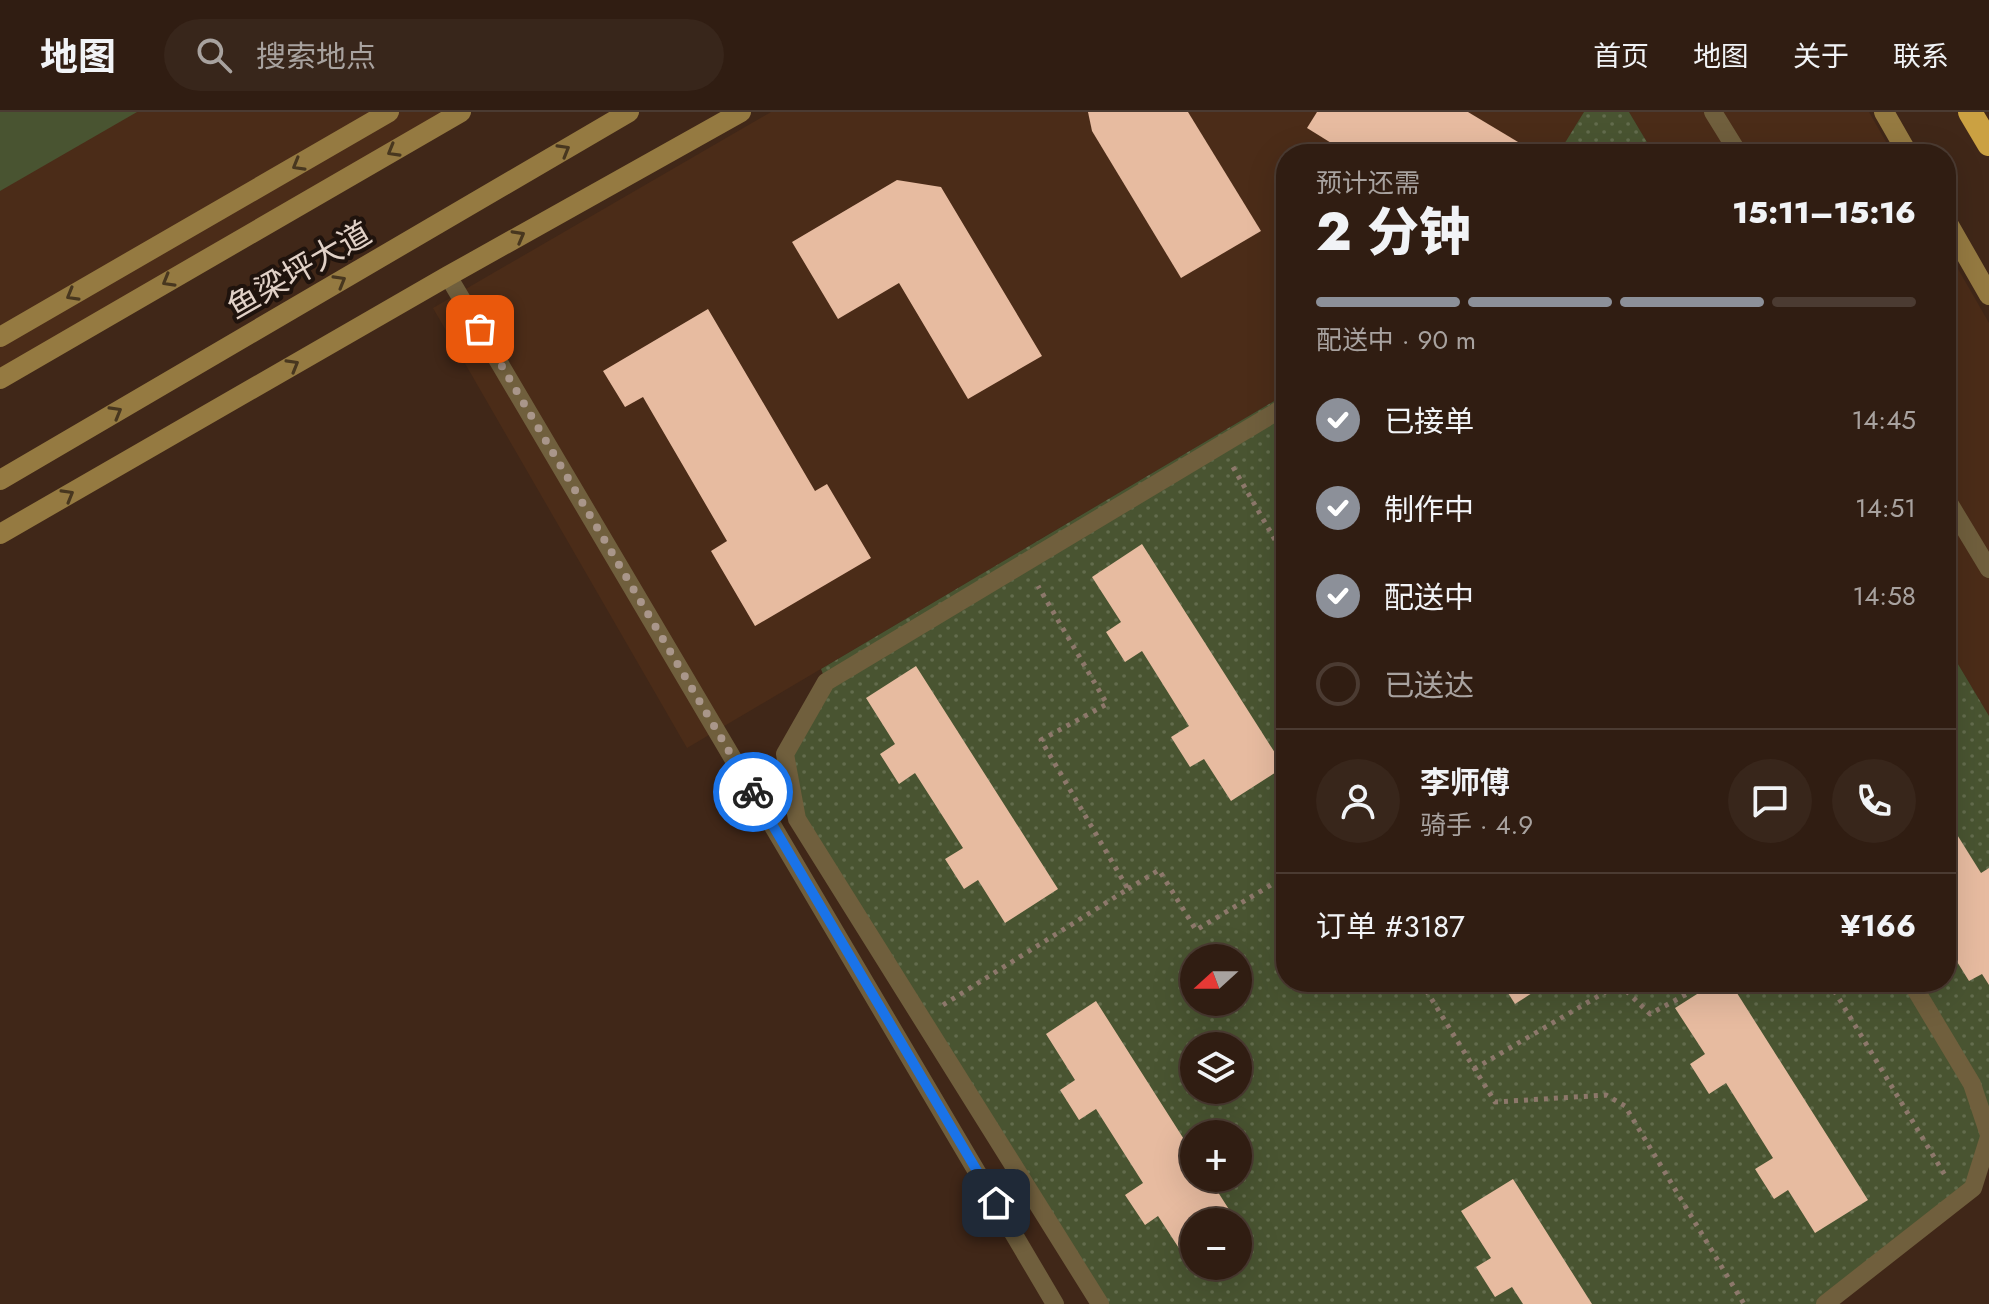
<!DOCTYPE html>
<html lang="zh">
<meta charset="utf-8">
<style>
:root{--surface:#301d12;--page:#38261b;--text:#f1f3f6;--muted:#a8a29f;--line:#4b3b32;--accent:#8c9099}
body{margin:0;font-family:Jost,"Noto Sans SC",sans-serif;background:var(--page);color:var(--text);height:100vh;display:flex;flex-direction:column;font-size:30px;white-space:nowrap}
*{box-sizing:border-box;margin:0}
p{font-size:26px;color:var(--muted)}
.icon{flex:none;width:44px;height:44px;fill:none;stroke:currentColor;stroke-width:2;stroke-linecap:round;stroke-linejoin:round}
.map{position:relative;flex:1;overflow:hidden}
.drawer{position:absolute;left:1276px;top:32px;width:680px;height:848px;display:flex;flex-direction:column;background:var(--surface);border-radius:32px;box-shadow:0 8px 32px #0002,0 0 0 2px var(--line)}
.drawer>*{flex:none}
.needle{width:52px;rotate:249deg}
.fabs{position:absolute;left:1180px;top:832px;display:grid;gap:16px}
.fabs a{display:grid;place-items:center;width:72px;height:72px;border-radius:50%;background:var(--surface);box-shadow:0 8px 32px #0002,0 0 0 2px var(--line);font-size:40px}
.pin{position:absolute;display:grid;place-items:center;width:68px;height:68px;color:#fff;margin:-34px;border-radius:16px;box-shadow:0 4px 12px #0006}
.courier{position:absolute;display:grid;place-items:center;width:80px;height:80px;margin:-40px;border:6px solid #1a73e8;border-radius:50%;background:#fff;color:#222;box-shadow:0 2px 10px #0007}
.overview em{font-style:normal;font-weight:800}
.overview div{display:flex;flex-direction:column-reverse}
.overview{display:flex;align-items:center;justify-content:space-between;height:136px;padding:0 40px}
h1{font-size:52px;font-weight:800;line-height:60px}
.bar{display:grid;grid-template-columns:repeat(4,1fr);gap:12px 8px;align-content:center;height:96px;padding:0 40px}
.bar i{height:10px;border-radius:6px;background:var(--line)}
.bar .current{background:var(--accent)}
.bar p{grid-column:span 4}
.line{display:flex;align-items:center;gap:20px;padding:0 40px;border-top:2px solid var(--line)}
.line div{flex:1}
.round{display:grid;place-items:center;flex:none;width:84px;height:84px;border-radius:42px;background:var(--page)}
ol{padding:0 40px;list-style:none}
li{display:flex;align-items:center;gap:24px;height:88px}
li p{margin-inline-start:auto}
li .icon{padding:8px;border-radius:50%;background:var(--accent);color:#fff;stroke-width:4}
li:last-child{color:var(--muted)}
li i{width:44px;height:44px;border:4px solid var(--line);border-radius:50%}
header{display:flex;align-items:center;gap:48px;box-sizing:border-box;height:112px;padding:0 40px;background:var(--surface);border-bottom:2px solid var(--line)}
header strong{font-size:38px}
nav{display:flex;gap:44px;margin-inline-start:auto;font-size:28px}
.search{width:560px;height:72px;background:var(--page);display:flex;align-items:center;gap:20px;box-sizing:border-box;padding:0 28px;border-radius:44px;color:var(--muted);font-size:30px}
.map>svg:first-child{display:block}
</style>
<header>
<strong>地图</strong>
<div class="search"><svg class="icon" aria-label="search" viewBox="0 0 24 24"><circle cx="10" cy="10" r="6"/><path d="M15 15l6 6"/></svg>搜索地点</div>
<nav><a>首页</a><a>地图</a><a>关于</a><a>联系</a></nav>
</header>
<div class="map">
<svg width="1989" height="1192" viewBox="0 0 1989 1192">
<defs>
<pattern id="grass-dots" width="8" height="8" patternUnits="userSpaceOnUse" patternTransform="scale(2)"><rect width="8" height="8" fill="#495431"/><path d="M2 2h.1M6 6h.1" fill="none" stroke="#636c4d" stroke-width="1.8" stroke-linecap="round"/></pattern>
</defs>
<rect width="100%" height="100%" fill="#402718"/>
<g fill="#4b2c18">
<polygon points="0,0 461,0 0,267"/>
<polygon points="771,0 1584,0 1558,42 1286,42 1286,282 687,636 433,196"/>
<polygon points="1629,0 1869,0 1893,42 1654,42"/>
<polygon points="1946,136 1989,211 1989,604 1946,532"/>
</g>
<g fill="url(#grass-dots)" fill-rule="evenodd">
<polygon points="1584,0 1629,0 1654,42 1558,42"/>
<path d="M1286,282V870H1946V532L1989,604V1024L1973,1076L1825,1192H1103L797,707L785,642L826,570L821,557ZM1194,846H1238V890H1194ZM1194,934H1238V978H1194ZM1194,1022H1238V1066H1194ZM1194,1110H1238V1154H1194Z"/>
</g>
<polygon fill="#495431" points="0,0 137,0 0,79"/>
<g fill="#e7bba0">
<polygon points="1088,0 1188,0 1261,119 1181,166 1092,19"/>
<polygon points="1317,0 1468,0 1538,42 1349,42 1307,16"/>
<polygon points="897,68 941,75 1042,244 968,287 899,171 838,207 792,130"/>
<polygon points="708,197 815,379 827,372 871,446 755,514 711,439 727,429 643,285 625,295 603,259"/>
<polygon points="1142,432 1284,655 1231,689 1204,647 1190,655 1171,625 1189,614 1142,539 1125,550 1106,520 1121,510 1092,465"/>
<polygon points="916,554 1058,777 1005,811 978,768 964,777 945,747 963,736 915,661 899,672 880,642 895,632 866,586"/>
<polygon points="1946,705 1981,761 1989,756 1989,873 1982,862 1969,869 1946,832 1946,825 1954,820 1946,807"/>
<polygon points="1501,870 1549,870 1515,892"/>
<polygon points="1716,870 1730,870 1868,1088 1815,1121 1788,1078 1774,1087 1755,1057 1773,1046 1726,971 1709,982 1690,952 1705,942 1675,896"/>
<polygon points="1096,889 1194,1043 1194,1066 1209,1066 1237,1110 1194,1110 1194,1141 1186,1147 1158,1104 1145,1113 1125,1083 1143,1071 1096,997 1079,1008 1060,978 1075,968 1046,922"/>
<polygon points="1513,1067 1592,1192 1523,1192 1512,1175 1495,1185 1476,1155 1491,1146 1461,1099"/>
</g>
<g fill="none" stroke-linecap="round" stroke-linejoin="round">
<g stroke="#8d786b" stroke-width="5" stroke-dasharray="4 6" stroke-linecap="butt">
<polyline points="1233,355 1286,447"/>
<polyline points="1128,777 1159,758 1196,818 1286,764"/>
<polyline points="1421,870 1495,990 1606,983 1625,994 1744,1192"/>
<polyline points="1829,870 1946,1065"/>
<polyline points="1619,872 1650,902 1709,870"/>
<polyline points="943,893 1128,777 1041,628 1107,592 1038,474"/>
<polyline points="1474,957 1619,872 1618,870"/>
</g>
<g stroke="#705f3d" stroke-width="18">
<polyline points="1713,0 1739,42"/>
<polyline points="448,164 1055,1192"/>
<polyline points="1946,386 1989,457"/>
<polyline points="1911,870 1972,972 1989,1023"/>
<polyline points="1100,1192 797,707 785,642 826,570 1286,294"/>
<polyline points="1825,1192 1973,1076 1989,1025"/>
</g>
<g stroke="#957a41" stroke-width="20">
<polyline points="1884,0 1908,42"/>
<polyline points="1946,108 1989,183"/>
<polyline points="0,225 389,0"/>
<polyline points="0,267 461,0"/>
<polyline points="0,368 629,0"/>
<polyline points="0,422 448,164 741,0"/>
</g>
<polyline stroke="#cba142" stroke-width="24" points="1970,0 1989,32"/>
</g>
<defs><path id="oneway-chevron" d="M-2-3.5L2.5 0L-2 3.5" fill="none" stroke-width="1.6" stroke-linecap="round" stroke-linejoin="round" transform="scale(2)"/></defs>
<g stroke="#48371f">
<use href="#oneway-chevron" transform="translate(564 38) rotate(-30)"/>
<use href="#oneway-chevron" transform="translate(393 39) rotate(150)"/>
<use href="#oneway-chevron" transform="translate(298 53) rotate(150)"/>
<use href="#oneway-chevron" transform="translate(519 124) rotate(-29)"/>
<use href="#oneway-chevron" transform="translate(168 169) rotate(150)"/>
<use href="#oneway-chevron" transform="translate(340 169) rotate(-30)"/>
<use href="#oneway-chevron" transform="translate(72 183) rotate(150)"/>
<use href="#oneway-chevron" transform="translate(293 253) rotate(-30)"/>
<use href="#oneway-chevron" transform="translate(116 300) rotate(-30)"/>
<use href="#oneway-chevron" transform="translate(68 383) rotate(-30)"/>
</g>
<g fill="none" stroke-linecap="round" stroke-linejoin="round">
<polyline stroke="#a9968a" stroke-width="8" stroke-dasharray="0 14.4" points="480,217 753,680"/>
<polyline stroke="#1a73e8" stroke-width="10" points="753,680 996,1091"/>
</g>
<g text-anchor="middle" stroke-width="8" stroke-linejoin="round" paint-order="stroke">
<g font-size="32" fill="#e1d1c7" stroke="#1f130d">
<text transform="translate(299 158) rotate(-30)" y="11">鱼梁坪大道</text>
</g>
</g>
</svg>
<div class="fabs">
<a><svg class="needle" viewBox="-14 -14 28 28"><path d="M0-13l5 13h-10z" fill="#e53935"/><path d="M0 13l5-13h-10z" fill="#a8a29f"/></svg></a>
<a><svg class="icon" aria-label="layers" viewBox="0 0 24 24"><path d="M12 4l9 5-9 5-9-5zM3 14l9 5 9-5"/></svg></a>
<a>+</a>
<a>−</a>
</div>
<div class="pin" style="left:480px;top:217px;background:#ea580c"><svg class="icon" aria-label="bag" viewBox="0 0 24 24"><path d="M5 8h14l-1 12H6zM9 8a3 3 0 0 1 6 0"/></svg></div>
<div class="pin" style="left:996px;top:1091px;background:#1f2937"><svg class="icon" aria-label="home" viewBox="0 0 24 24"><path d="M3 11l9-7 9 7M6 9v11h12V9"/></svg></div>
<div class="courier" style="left:753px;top:680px"><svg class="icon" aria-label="bike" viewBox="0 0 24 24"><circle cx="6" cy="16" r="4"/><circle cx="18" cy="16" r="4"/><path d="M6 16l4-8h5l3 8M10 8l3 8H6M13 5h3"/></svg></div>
<section class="drawer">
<div class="overview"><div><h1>2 分钟</h1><p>预计还需</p></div><em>15:11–15:16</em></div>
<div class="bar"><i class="current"></i><i class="current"></i><i class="current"></i><i></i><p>配送中 · 90 m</p></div>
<ol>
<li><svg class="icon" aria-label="check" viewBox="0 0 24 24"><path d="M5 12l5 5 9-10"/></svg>已接单<p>14:45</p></li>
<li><svg class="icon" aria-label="check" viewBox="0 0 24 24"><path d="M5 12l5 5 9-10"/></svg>制作中<p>14:51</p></li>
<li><svg class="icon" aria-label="check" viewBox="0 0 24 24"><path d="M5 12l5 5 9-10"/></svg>配送中<p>14:58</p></li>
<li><i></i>已送达</li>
</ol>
<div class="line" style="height:144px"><a class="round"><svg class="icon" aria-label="person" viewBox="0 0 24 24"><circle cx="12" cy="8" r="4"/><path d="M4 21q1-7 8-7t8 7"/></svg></a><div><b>李师傅</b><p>骑手 · 4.9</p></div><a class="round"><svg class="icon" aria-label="chat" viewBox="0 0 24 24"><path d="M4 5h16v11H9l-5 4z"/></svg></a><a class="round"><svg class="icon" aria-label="phone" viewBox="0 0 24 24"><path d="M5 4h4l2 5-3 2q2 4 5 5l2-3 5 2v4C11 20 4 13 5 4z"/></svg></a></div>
<div class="line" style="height:104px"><div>订单 #3187</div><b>¥166</b></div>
</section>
</div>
